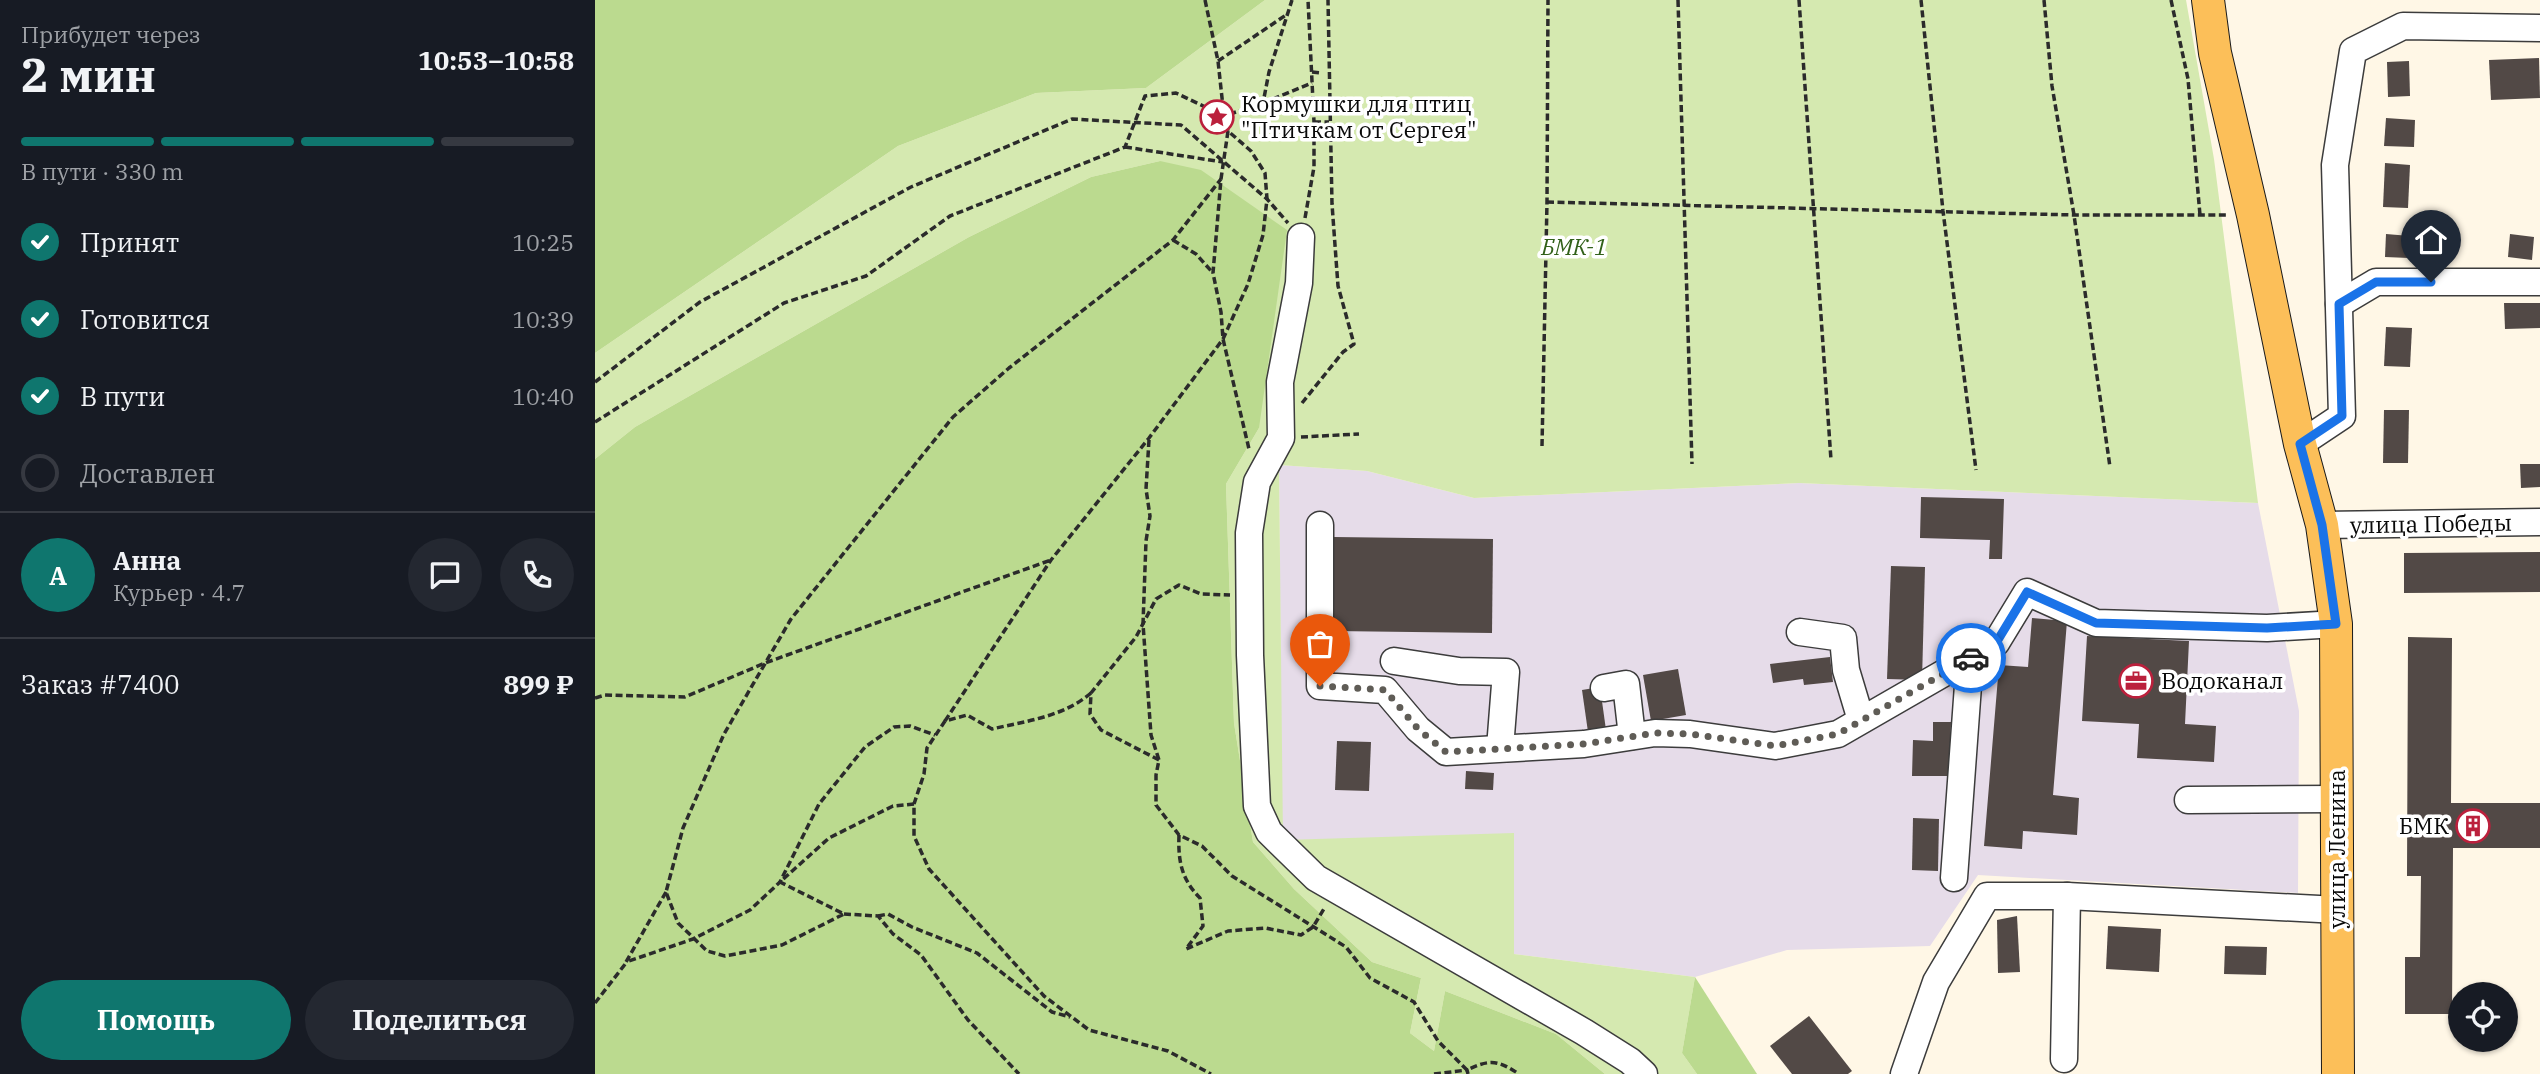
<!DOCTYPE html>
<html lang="ru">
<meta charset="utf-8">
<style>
:root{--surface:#171b24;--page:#242831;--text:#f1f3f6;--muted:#9ea1a6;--line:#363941;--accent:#0f766e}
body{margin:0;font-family:"IBM Plex Serif",serif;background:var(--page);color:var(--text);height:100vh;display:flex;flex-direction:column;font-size:26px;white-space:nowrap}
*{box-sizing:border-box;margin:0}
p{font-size:23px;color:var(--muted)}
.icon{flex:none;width:38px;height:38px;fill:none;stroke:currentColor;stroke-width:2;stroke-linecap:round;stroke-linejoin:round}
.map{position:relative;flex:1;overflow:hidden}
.sheet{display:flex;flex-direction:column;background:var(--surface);width:595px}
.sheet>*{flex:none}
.controls{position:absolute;left:1853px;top:982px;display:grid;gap:14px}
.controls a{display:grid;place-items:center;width:70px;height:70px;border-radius:50%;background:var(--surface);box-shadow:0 2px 5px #0004;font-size:35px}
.pin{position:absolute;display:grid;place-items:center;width:60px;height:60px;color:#fff;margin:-72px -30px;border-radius:50% 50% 50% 0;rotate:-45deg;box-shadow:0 0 7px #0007}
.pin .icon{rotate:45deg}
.courier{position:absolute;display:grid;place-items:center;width:70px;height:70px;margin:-35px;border:5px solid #1a73e8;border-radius:50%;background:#fff;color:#222;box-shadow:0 2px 9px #0007}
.head em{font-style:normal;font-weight:800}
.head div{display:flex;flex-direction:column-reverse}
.head{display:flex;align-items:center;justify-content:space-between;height:119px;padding:0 21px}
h1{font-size:46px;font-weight:800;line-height:52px}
.bar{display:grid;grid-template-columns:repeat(4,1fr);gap:10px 7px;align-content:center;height:84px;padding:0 21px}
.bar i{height:9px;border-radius:5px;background:var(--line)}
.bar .on{background:var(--accent)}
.bar p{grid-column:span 4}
.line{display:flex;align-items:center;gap:18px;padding:0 21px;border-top:2px solid var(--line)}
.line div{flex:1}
.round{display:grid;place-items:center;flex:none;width:74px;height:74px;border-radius:37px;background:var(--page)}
ol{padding:0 21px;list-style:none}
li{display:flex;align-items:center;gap:21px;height:77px}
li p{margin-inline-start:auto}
li .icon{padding:7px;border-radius:50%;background:var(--accent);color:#fff;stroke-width:4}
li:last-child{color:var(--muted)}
li i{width:38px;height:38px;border:4px solid var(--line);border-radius:50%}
.primary-button{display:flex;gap:14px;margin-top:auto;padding:14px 21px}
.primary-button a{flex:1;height:80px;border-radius:42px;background:var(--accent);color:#fff;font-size:28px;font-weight:800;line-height:80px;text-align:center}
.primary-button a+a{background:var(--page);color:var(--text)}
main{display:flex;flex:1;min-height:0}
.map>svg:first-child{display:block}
</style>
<main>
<section class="sheet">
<div class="head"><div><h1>2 мин</h1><p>Прибудет через</p></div><em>10:53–10:58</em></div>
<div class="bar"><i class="on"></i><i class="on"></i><i class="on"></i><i></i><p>В пути · 330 m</p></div>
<ol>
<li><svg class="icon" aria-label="check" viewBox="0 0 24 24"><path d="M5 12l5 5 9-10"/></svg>Принят<p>10:25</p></li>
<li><svg class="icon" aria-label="check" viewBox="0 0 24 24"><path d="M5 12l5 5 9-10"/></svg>Готовится<p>10:39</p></li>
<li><svg class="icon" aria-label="check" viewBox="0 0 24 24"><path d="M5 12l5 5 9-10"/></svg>В пути<p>10:40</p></li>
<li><i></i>Доставлен</li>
</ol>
<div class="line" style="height:126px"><b class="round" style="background:var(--accent);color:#fff">А</b><div><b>Анна</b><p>Курьер · 4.7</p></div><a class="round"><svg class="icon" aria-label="chat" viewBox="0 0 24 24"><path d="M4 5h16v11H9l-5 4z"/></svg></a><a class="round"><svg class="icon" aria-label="phone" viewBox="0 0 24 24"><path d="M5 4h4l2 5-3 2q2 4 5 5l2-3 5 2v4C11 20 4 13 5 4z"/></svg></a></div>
<div class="line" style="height:91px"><div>Заказ #7400</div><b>899 ₽</b></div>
<div class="primary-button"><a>Помощь</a><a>Поделиться</a></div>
</section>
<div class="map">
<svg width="1945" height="1074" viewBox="0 0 1945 1074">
<rect width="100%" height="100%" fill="#fff7e6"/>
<polygon fill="#e6dce9" points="684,465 772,471 879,498 1204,483 1663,503 1704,711 1703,893 1383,875 1335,946 1192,950 1100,977 919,954 687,840"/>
<polygon fill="#d5e9b0" points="670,0 1591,0 1619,159 1663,503 1204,483 879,498 772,471 684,465 688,840 919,833 919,954 1100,977 1087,1053 1102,1074 1010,1074 961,1034 850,991 839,1051 815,1033 826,978 777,962 699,889 658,842 639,723 631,484 664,428 565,161 496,177 374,237 40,427 0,459 0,353 303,146 441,93 551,88"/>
<g fill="#bbda8f">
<polygon points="0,0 670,0 551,88 441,93 303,146 0,353"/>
<polygon points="565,161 606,170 692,230 664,428 631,484 639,723 658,842 699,889 777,962 826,978 815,1033 839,1051 850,991 961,1034 1010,1074 0,1074 0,459 40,427 374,237 496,177"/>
<polygon points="1100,977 1162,1074 1102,1074 1087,1053"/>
</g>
<g fill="#524946">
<polygon points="1944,58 1945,98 1896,100 1894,60"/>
<polygon points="1814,61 1815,96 1793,97 1792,62"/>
<polygon points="1791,118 1820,120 1819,147 1789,146"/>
<polygon points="1790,163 1815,165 1813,208 1788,207"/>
<polygon points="1791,234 1815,236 1814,258 1790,257"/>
<polygon points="1915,234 1939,237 1937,260 1913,257"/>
<polygon points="1909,303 1945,303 1945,328 1910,329"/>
<polygon points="1791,327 1817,328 1815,367 1789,366"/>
<polygon points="1789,410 1814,410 1813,463 1788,463"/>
<polygon points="1925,464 1945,464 1945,487 1926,488"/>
<polygon points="1326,497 1409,499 1407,559 1394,559 1395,540 1325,538"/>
<polygon points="739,537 898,539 897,633 738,631"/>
<polygon points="1945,552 1945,592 1809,593 1809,553"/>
<polygon points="1296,566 1330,567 1327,680 1292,679"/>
<polygon points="1437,618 1472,621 1458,795 1484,798 1482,835 1428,831 1427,849 1389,846 1404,665 1433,667"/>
<polygon points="1492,636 1594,641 1590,724 1621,726 1619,762 1542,758 1544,724 1487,721"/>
<polygon points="1813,637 1857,638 1856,803 1945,803 1945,848 1858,848 1857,1014 1810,1014 1810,957 1825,957 1826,876 1812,876"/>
<polygon points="1235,657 1238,682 1209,685 1208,679 1178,683 1175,664"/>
<polygon points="1083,669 1091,715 1056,721 1048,675"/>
<polygon points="1005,687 1011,730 993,732 987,690"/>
<polygon points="1338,722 1356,722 1354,776 1317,776 1318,740 1338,741"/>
<polygon points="742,741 776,742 774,791 740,790"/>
<polygon points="871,771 899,773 898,790 870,789"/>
<polygon points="1318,818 1344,819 1343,871 1317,870"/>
<polygon points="1422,916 1425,972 1403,973 1402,920"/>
<polygon points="1513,926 1566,929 1564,972 1511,969"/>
<polygon points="1630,946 1672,947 1671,975 1629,974"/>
<polygon points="1214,1016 1257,1071 1253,1074 1197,1074 1175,1046"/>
</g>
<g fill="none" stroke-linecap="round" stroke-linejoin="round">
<defs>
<g id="minor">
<polyline points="706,237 704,283 685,382 686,438 662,482 654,533 655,655 662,806 674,832 721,878 989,1032 1035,1061 1049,1074"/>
<polyline points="1744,304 1781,282 1945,282"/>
<polyline points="1705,444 1747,416 1740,165 1758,51 1808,26 1945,28"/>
<polyline points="725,525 725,686 790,690 823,729 851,752 989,744 1060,733 1095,734 1180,746 1243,734 1401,643 1432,592 1501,623 1672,628 1741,624"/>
<polyline points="1727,525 1945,522"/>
<polyline points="1205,632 1248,638 1251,670 1266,720"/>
<polyline points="799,661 864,671 911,672 905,748"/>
<polyline points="1009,688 1031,684 1037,736"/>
<polyline points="1593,800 1742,799"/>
<polyline points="1359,878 1375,658"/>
<polyline points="1469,1059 1472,896"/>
<polyline points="1309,1074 1341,982 1392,896 1472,896 1743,910"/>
</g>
<polyline id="major" points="1613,0 1620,53 1658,215 1705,444 1727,525 1741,624 1743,1074"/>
</defs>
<use href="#minor" stroke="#3c3c3c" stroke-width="29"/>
<use href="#major" stroke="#1a1a1a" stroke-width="34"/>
<g stroke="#2b2b2b" stroke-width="3.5" stroke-dasharray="7 3.5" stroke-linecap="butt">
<polyline points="610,0 623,61 629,116"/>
<polyline points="1083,0 1097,464"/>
<polyline points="1204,0 1236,460"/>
<polyline points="1326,0 1348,211 1381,470"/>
<polyline points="1449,0 1457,86 1479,215 1515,467"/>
<polyline points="1576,0 1593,79 1605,215"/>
<polyline points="623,61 691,15"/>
<polyline points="717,72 727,73"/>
<polyline points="668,103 717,83"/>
<polyline points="719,122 734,122"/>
<polyline points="633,131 626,179 618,273 626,312 628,339 654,449"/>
<polyline points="530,147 628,162"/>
<polyline points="952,202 1479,215 1634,215"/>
<polyline points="710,218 719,167 719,122 713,0"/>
<polyline points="578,240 601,254 618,273"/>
<polyline points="0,382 105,302 316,187 477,119 586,125 672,199 693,223"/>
<polyline points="707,403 748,352 759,344 743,286 737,204 733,0"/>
<polyline points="0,422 189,303 271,276 355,216 530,147 550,96 581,93 629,116"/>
<polyline points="706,437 764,434"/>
<path d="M554,440L551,489L555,516L551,541L548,624L556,735L564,760L561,775V805L584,835L607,846L637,876L751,947L775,978L819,1002L843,1041L872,1070C895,1059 903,1060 924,1074"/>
<polyline points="947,446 952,202 953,0"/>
<path d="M496,693C468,717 431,721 397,729L372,715L350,721L332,748L329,774L319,804V836L334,869L449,996L494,1030L573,1051L616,1074"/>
<polyline points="0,698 10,695 90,697 170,663 456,560"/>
<polyline points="350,721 456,560 554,438 628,339 653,284 668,235 672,199 670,173 656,151 633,131 629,116 668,103 674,72 697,0"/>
<polyline points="564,760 506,730 495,714 496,693 541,637 561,599 584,585 606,594 635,595"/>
<polyline points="319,804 298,806 234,838 185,882 249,914 187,945 130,956 112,951 83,923 71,892 88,828 129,734 196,619 358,417 414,368 578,240 626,179"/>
<path d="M584,835C583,860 586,879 605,898L608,926L591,949L633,931L670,928L706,935L718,927L730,907"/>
<polyline points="71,892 31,962 98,939 155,910 185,882 224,804 270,747 299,727 315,726 340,735"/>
<polyline points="249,914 283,916 298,934 326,955 373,1020 424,1074"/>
<polyline points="283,916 293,914 317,927 382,953 457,1012 475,1017"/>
<polyline points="0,1003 31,963"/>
<polyline points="839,1074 872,1070 873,1074"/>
</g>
<use href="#minor" stroke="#fff" stroke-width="26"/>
<use href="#major" stroke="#fcbf59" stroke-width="32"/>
</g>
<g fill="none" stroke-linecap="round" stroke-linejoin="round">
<polyline stroke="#5f5c56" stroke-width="7" stroke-dasharray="0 12.6" points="725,686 790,690 823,729 851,752 989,744 1060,733 1095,734 1180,746 1243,734 1376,658"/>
<polyline stroke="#1a73e8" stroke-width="9" points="1376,658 1401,643 1432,592 1501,623 1672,628 1741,624 1727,525 1705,444 1747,416 1744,304 1781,282 1836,282"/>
</g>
<defs>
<symbol id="sight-ring" viewBox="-11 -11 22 22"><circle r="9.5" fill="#fff" stroke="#bb203c" stroke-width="1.5"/><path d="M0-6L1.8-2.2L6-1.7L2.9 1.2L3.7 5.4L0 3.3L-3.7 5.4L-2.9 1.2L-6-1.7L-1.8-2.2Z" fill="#bb203c"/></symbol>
<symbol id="office-ring" viewBox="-11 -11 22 22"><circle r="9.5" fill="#fff" stroke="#bb203c" stroke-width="1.5"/><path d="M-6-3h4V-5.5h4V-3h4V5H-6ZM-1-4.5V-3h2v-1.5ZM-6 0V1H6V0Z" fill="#bb203c"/></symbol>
<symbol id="building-ring" viewBox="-11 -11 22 22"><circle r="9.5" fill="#fff" stroke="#bb203c" stroke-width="1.5"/><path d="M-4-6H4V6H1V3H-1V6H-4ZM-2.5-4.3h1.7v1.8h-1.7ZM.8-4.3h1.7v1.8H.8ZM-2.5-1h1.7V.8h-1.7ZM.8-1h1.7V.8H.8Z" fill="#bb203c"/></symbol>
</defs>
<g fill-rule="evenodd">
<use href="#sight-ring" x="603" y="98" width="38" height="38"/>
<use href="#office-ring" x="1522" y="662" width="38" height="38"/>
<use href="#building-ring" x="1859" y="807" width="38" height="38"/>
</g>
<g text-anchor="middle" stroke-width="7" stroke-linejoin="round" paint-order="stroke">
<g font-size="23" fill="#090909" stroke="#fff" text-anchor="start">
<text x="646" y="112">Кормушки для птиц<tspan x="646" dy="26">"Птичкам от Сергея"</tspan></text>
<text x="1566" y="689">Водоканал</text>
<text x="1854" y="834" text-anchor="end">БМК</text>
</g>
<g font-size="23" font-style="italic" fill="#32611a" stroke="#fff">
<text x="979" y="255">БМК-1</text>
</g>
<g font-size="23" fill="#090909" stroke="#fff">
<text transform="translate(1836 524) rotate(-1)" y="8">улица Победы</text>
<text transform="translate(1742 849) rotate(-90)" y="8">улица Ленина</text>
</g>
</g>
</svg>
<div class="controls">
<a><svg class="icon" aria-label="locate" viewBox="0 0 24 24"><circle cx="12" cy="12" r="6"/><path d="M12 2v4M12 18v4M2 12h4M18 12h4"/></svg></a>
</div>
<div class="pin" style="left:725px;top:686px;background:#ea580c"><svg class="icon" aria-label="bag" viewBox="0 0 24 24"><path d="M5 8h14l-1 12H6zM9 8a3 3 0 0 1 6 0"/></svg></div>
<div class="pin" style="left:1836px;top:282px;background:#1f2937"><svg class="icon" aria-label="home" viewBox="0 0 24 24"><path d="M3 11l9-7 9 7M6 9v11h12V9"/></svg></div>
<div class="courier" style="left:1376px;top:658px"><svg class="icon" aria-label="car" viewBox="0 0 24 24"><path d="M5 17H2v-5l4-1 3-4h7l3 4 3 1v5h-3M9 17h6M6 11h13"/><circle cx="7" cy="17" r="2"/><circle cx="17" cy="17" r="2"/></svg></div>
</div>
</main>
